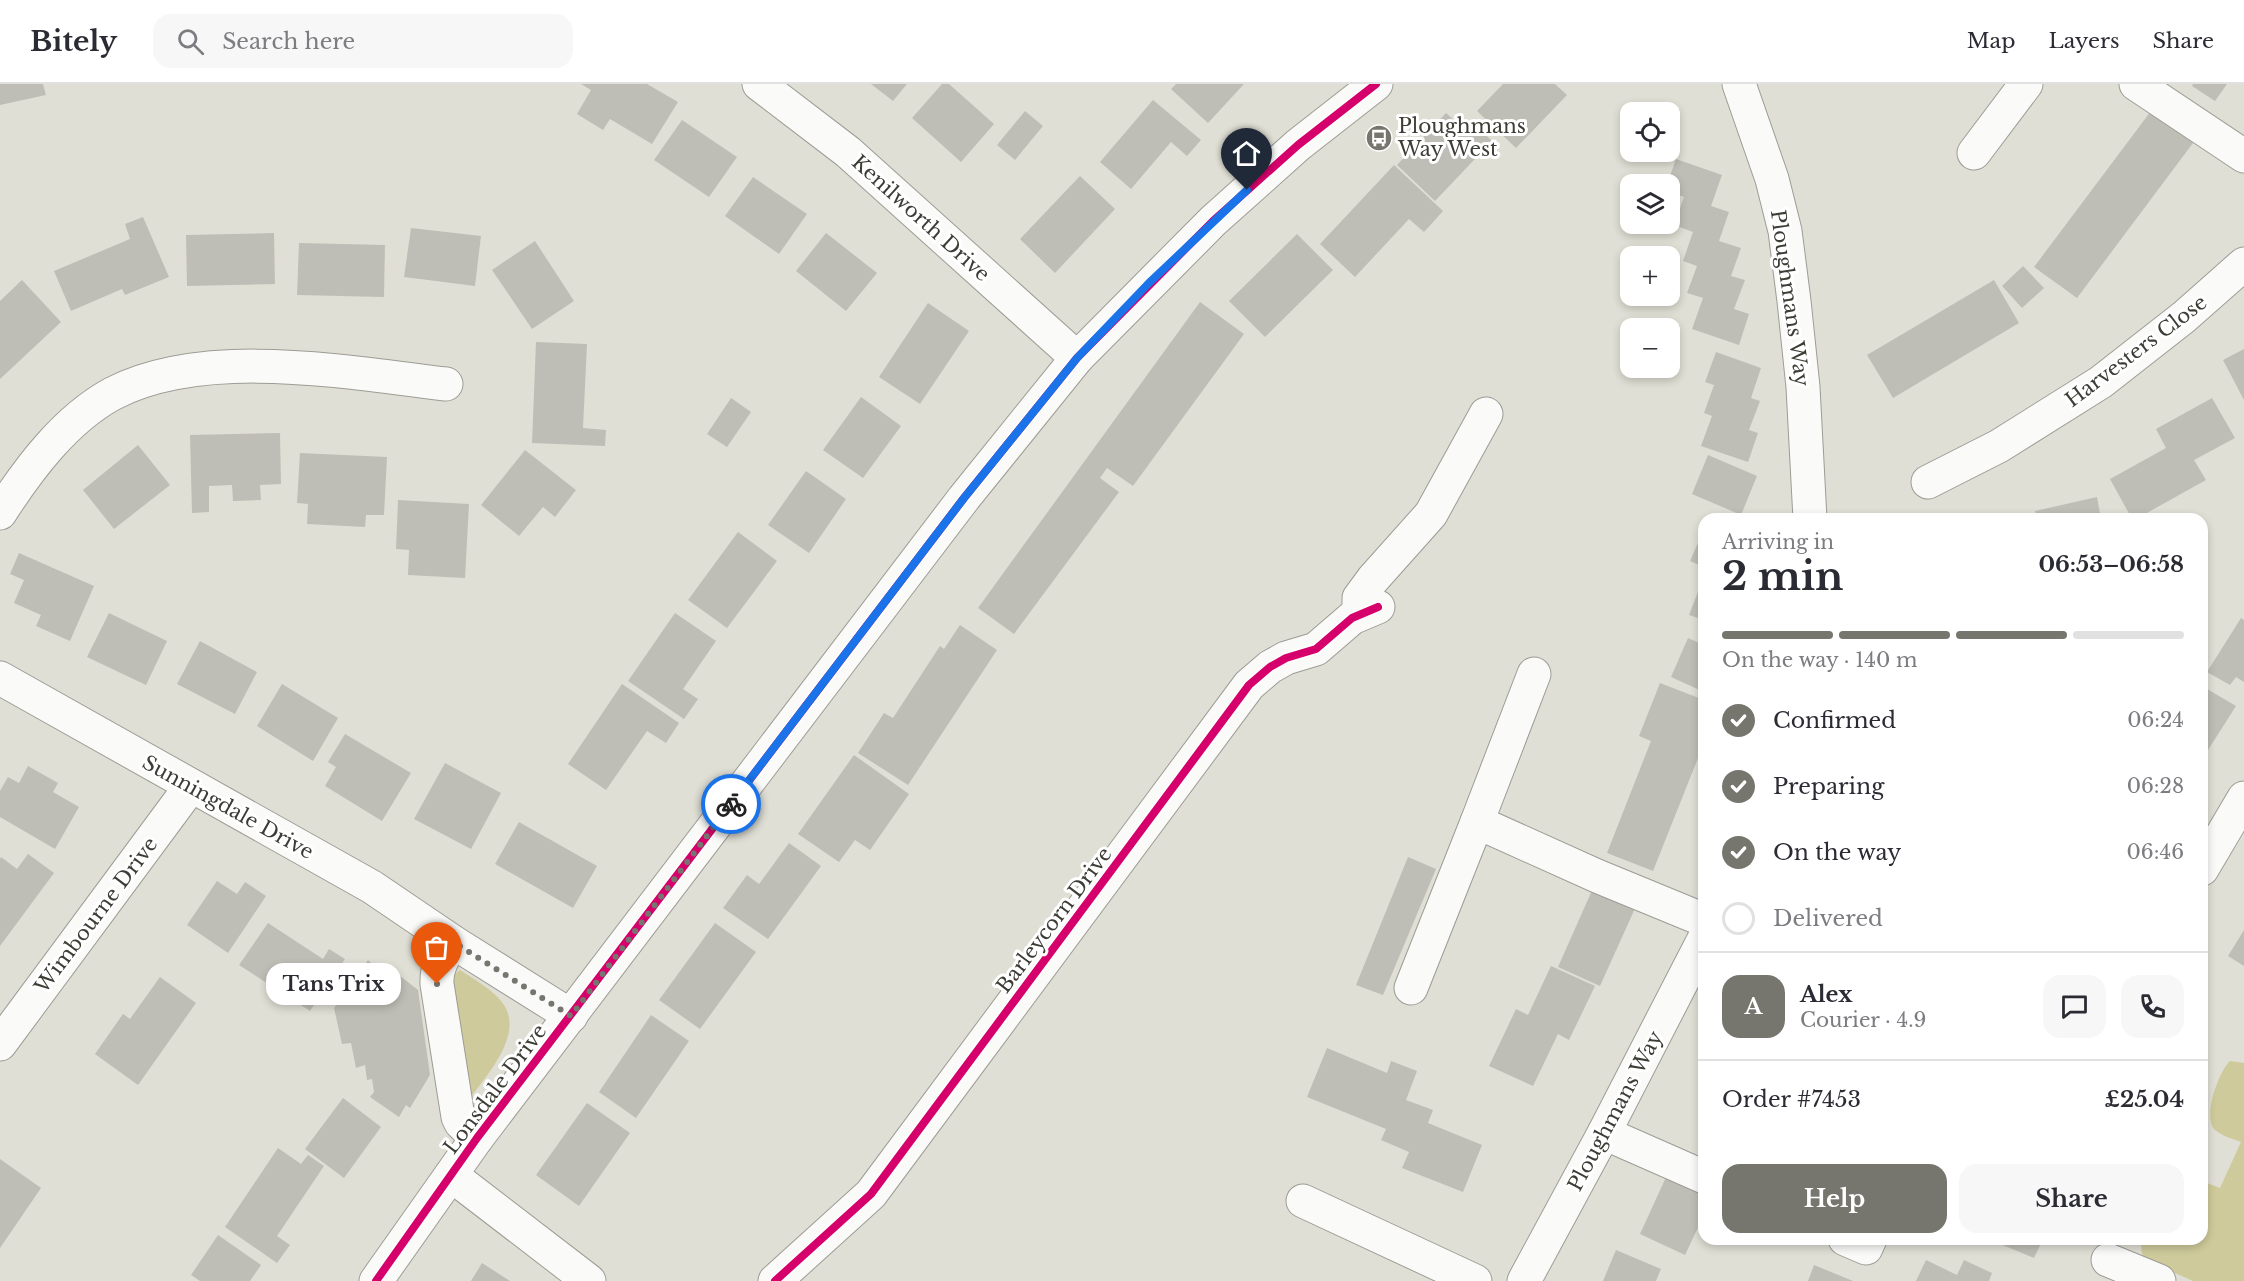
<!DOCTYPE html>
<meta charset="utf-8">
<style>
:root{--surface:#fff;--page:#f7f7f7;--text:#2b2b33;--muted:#7c7c81;--line:#e1e1e2;--accent:#76766e}
body{margin:0;font-family:"Libre Baskerville",serif;background:var(--page);color:var(--text);height:100vh;display:flex;flex-direction:column;font-size:22px;white-space:nowrap}
*{box-sizing:border-box;margin:0}
p{font-size:20px;color:var(--muted)}
.icon{flex:none;width:33px;height:33px;fill:none;stroke:currentColor;stroke-width:2;stroke-linecap:round;stroke-linejoin:round}
.map{position:relative;flex:1;overflow:hidden}
.drawer{position:absolute;left:1698px;top:429px;width:510px;height:732px;display:flex;flex-direction:column;background:var(--surface);border-radius:18px;box-shadow:0 3px 9px #0003}
.drawer>*{flex:none}
.controls{position:absolute;left:1620px;top:18px;display:grid;gap:12px}
.controls a{display:grid;place-items:center;width:60px;height:60px;border-radius:12px;background:var(--surface);box-shadow:0 3px 9px #0003;font-size:30px}
.pin{position:absolute;display:grid;place-items:center;width:51px;height:51px;color:#fff;margin:-62px -26px;border-radius:50% 50% 50% 0;rotate:-45deg;box-shadow:0 0 6px #0007}
.pin .icon{rotate:45deg}
.courier{position:absolute;display:grid;place-items:center;width:60px;height:60px;margin:-30px;border:4px solid #1a73e8;border-radius:50%;background:#fff;color:#222;box-shadow:0 2px 8px #0007}
.bubble{position:absolute;height:42px;border-radius:18px;background:var(--surface);box-shadow:0 3px 9px #0003;font-size:20px;font-weight:700;line-height:42px;text-align:center}
.headline em{font-style:normal;font-weight:700}
.headline div{display:flex;flex-direction:column-reverse}
.headline{display:flex;align-items:center;justify-content:space-between;height:102px;padding:0 24px}
h1{font-size:39px;font-weight:700;line-height:45px}
.bar{display:grid;grid-template-columns:repeat(4,1fr);gap:9px 6px;align-content:center;height:72px;padding:0 24px}
.bar i{height:8px;border-radius:4px;background:var(--line)}
.bar .selected{background:var(--accent)}
.bar p{grid-column:span 4}
.line{display:flex;align-items:center;gap:15px;padding:0 24px;border-top:2px solid var(--line)}
.line div{flex:1}
.round{display:grid;place-items:center;flex:none;width:63px;height:63px;border-radius:18px;background:var(--page)}
ol{padding:0 24px;list-style:none}
li{display:flex;align-items:center;gap:18px;height:66px}
li p{margin-inline-start:auto}
li .icon{padding:6px;border-radius:50%;background:var(--accent);color:#fff;stroke-width:4}
li:last-child{color:var(--muted)}
li i{width:33px;height:33px;border:3px solid var(--line);border-radius:50%}
.primary-button{display:flex;gap:12px;margin-top:auto;padding:12px 24px}
.primary-button a{flex:1;height:69px;border-radius:18px;background:var(--accent);color:#fff;font-size:24px;font-weight:700;line-height:69px;text-align:center}
.primary-button a+a{background:var(--page);color:var(--text)}
header{display:flex;align-items:center;gap:36px;box-sizing:border-box;height:84px;padding:0 30px;background:var(--surface);border-bottom:2px solid var(--line)}
header strong{font-size:28px}
nav{display:flex;gap:33px;margin-inline-start:auto;font-size:21px}
.search{width:420px;height:54px;background:var(--page);display:flex;align-items:center;gap:15px;box-sizing:border-box;padding:0 21px;border-radius:18px;color:var(--muted);font-size:22px}
.map>svg:first-child{display:block}
</style>
<header>
<strong>Bitely</strong>
<div class="search"><svg class="icon" aria-label="search" viewBox="0 0 24 24"><circle cx="10" cy="10" r="6"/><path d="M15 15l6 6"/></svg>Search here</div>
<nav><a>Map</a><a>Layers</a><a>Share</a></nav>
</header>
<div class="map">
<svg width="2244" height="1197" viewBox="0 0 2244 1197">
<rect width="100%" height="100%" fill="#e0dfd5"/>
<g fill="#ceca9b">
<path d="M460,886C475,896 494,906 504,921C524,952 485,993 468,1017L450,894Z"/>
<path d="M2230,977L2244,979V1197H2193L2146,1176C2140,1169 2141,1164 2142,1155H2202V1097L2220,1104L2241,1058C2233,1055 2222,1052 2215,1046C2202,1033 2219,987 2230,977Z"/>
</g>
<g fill="#bfbeb6">
<polygon points="0,0 43,0 46,11 0,21"/>
<polygon points="581,0 647,0 678,18 652,60 610,35 603,46 577,30 591,6"/>
<polygon points="871,0 907,0 893,17"/>
<polygon points="942,0 949,0 994,40 961,78 912,34"/>
<polygon points="1176,0 1244,0 1208,39 1171,5"/>
<polygon points="1503,0 1555,0 1567,11 1516,64 1477,27"/>
<polygon points="2193,0 2227,0 2215,17 2192,2"/>
<polygon points="1153,16 1201,56 1187,72 1171,58 1131,105 1100,78"/>
<polygon points="1025,27 1043,42 1015,76 997,61"/>
<polygon points="2151,27 2193,59 2077,214 2034,183"/>
<polygon points="1446,29 1468,49 1475,41 1492,57 1435,117 1397,81"/>
<polygon points="682,36 737,73 709,113 654,76"/>
<polygon points="1676,75 1722,91 1711,122 1729,128 1719,157 1741,164 1731,192 1745,196 1734,225 1749,230 1739,261 1692,245 1703,214 1687,209 1697,182 1683,177 1693,148 1674,141 1684,113 1670,108 1670,100 1667,100"/>
<polygon points="1394,81 1443,127 1424,148 1409,135 1355,193 1320,160"/>
<polygon points="1080,92 1115,125 1055,189 1020,155"/>
<polygon points="753,93 807,130 779,170 725,132"/>
<polygon points="143,133 169,193 125,211 122,205 71,227 54,187 130,155 125,140"/>
<polygon points="411,144 481,152 475,202 404,193"/>
<polygon points="274,149 275,200 187,202 186,151"/>
<polygon points="826,149 877,189 846,227 796,187"/>
<polygon points="1297,150 1333,186 1265,253 1229,217"/>
<polygon points="535,157 574,217 532,245 492,186"/>
<polygon points="299,159 385,161 384,213 297,211"/>
<polygon points="2023,182 2044,204 2022,224 2002,202"/>
<polygon points="22,196 61,238 0,295 0,217"/>
<polygon points="1994,196 2019,239 1893,314 1867,271"/>
<polygon points="1200,218 1244,250 1133,402 1107,384 1100,394 1119,408 1014,550 978,524"/>
<polygon points="928,219 969,247 920,320 879,293"/>
<polygon points="536,258 587,260 583,344 606,346 605,362 532,359"/>
<polygon points="2244,265 2244,316 2223,276"/>
<polygon points="1716,268 1761,284 1751,314 1760,317 1749,346 1758,349 1748,378 1701,362 1712,332 1704,329 1714,301 1705,298"/>
<polygon points="861,313 901,342 863,394 823,366"/>
<polygon points="731,314 751,328 727,363 707,350"/>
<polygon points="2212,314 2235,354 2194,376 2206,396 2136,435 2132,435 2110,395 2166,364 2156,345"/>
<polygon points="280,349 281,400 260,401 261,416 233,417 232,401 209,402 209,428 192,429 190,351"/>
<polygon points="138,361 170,401 114,445 83,406"/>
<polygon points="525,366 576,406 555,433 543,423 519,452 481,421"/>
<polygon points="300,369 387,373 384,431 366,431 365,443 307,440 308,420 297,419"/>
<polygon points="1708,371 1757,392 1741,431 1692,410"/>
<polygon points="806,387 846,415 809,469 768,441"/>
<polygon points="2097,413 2101,435 2037,435 2035,427"/>
<polygon points="398,416 469,420 465,494 408,491 409,466 396,465"/>
<polygon points="1704,445 1704,483 1690,477"/>
<polygon points="738,448 777,477 727,544 688,516"/>
<polygon points="19,469 94,502 70,557 36,542 41,531 14,519 24,496 10,490"/>
<polygon points="1704,492 1704,536 1689,531"/>
<polygon points="109,529 167,557 146,601 87,573"/>
<polygon points="675,529 716,557 683,605 698,615 684,635 628,597"/>
<polygon points="2241,534 2244,536 2244,598 2236,593 2230,601 2207,588"/>
<polygon points="960,541 997,566 908,701 858,669 884,629 893,634 940,562 944,565"/>
<polygon points="1688,554 1704,561 1704,608 1671,593"/>
<polygon points="200,557 257,588 235,630 177,600"/>
<polygon points="1660,599 1704,616 1704,659 1653,787 1607,769 1651,657 1639,652"/>
<polygon points="282,600 338,634 313,677 257,642"/>
<polygon points="622,600 679,639 666,659 647,647 606,706 568,680"/>
<polygon points="2202,602 2236,622 2208,666 2202,662"/>
<polygon points="345,650 411,689 382,737 325,702 336,683 328,678"/>
<polygon points="854,671 909,710 870,766 855,756 839,778 798,750"/>
<polygon points="445,679 501,709 471,765 414,735"/>
<polygon points="28,682 58,699 53,708 79,723 55,765 0,733 0,707 8,693 19,699"/>
<polygon points="519,738 597,782 573,824 495,780"/>
<polygon points="789,759 821,782 768,855 723,824 747,791 759,800"/>
<polygon points="28,770 54,789 0,862 0,775 1,773 17,785"/>
<polygon points="1408,773 1436,785 1383,911 1356,901"/>
<polygon points="217,797 237,810 245,798 266,812 228,869 187,841"/>
<polygon points="1594,802 1637,820 1600,902 1558,883"/>
<polygon points="268,839 323,875 329,865 345,875 310,927 239,881"/>
<polygon points="715,839 756,868 700,945 659,916"/>
<polygon points="2244,846 2244,882 2228,872"/>
<polygon points="368,876 382,888 386,881 418,906 430,991 410,1024 406,1021 399,1033 370,1013 374,1008 372,995 367,996 365,981 356,984 351,959 342,960 334,924"/>
<polygon points="1551,882 1595,902 1569,956 1558,950 1533,1002 1489,982 1516,925 1528,931"/>
<polygon points="160,893 196,919 138,1001 95,970 123,930 130,935"/>
<polygon points="651,931 689,957 636,1034 599,1008"/>
<polygon points="1327,964 1387,989 1391,977 1417,987 1406,1016 1433,1026 1428,1039 1482,1061 1463,1108 1402,1084 1409,1068 1381,1056 1386,1045 1307,1013"/>
<polygon points="343,1014 381,1043 344,1094 305,1065"/>
<polygon points="587,1019 630,1049 579,1122 536,1091"/>
<polygon points="278,1064 301,1080 308,1071 324,1082 277,1152 290,1161 277,1179 225,1143"/>
<polygon points="0,1075 41,1104 0,1164"/>
<polygon points="1667,1091 1704,1109 1704,1131 1685,1171 1640,1150"/>
<polygon points="218,1151 261,1181 250,1197 200,1197 191,1191"/>
<polygon points="1988,1155 2043,1155 2034,1174"/>
<polygon points="1616,1166 1661,1185 1656,1197 1603,1197"/>
<polygon points="1926,1176 1957,1191 1964,1176 1992,1189 1989,1197 1916,1197"/>
<polygon points="482,1179 510,1197 471,1197"/>
<polygon points="1814,1181 1853,1197 1808,1197"/>
</g>
<g fill="none" stroke-linecap="round" stroke-linejoin="round">
<defs>
<g id="minor">
<polyline points="759,0 848,68 1077,274"/>
<polyline points="1739,0 1772,95 1785,147 1794,217 1803,303 1810,435"/>
<polyline points="2136,0 2244,72"/>
<polyline points="1974,69 2026,0"/>
<polyline points="1928,398 1999,362 2101,298 2184,233 2244,180"/>
<path d="M0,429C29,384 65,336 112,310C204,262 346,288 446,300"/>
<polyline points="1359,530 1359,514 1373,495 1431,430 1486,330"/>
<polyline points="1534,590 1477,738 1597,792 1704,836"/>
<polyline points="0,594 372,803 453,858 571,932"/>
<polyline points="2202,785 2244,714"/>
<path d="M453,858C444,872 436,883 437,900L458,1033L461,1039L477,1054"/>
<polyline points="1411,904 1477,738"/>
<polyline points="0,960 191,702"/>
<polyline points="1604,1049 1704,1093"/>
<polyline points="451,1091 589,1197"/>
<polyline points="1303,1117 1475,1197"/>
<polyline points="1845,1155 1866,1164 1870,1155"/>
<polyline points="2108,1176 2159,1197"/>
<polyline points="376,1197 477,1054 964,414 1077,274 1213,137 1298,61 1376,0"/>
<polyline points="775,1197 871,1110 1249,601 1270,583 1286,574 1316,565 1352,534 1378,523"/>
<polyline points="1524,1197 1604,1049 1704,855"/>
</g>
</defs>
<use href="#minor" stroke="#9d9c95" stroke-width="35"/>
<use href="#minor" stroke="#fafaf9" stroke-width="33"/>
<defs>
<g id="cycleway">
<polyline points="376,1197 477,1054 964,414 1077,274 1213,137 1298,61 1376,0"/>
<polyline points="775,1197 871,1110 1249,601 1270,583 1286,574 1316,565 1352,534 1378,523"/>
</g>
</defs>
<use href="#cycleway" stroke="#fff" stroke-width="11"/>
<use href="#cycleway" stroke="#d6006c" stroke-width="8"/>
</g>
<g fill="none" stroke-linecap="round" stroke-linejoin="round">
<path stroke="#76766e" stroke-width="6" stroke-dasharray="0 10.8" d="M437,900C436,883 444,872 453,858L571,932L731,720"/>
<polyline stroke="#1a73e8" stroke-width="8" points="731,720 964,414 1077,274 1149,199 1247,106"/>
</g>
<defs>
<symbol id="bus-disc" viewBox="-11 -11 22 22"><circle r="9.5" fill="#76766e" stroke="#fff"/><path d="M-5-6H5V4H4V6H2V4H-2V6H-4V4H-5ZM-3.5-4V0h7V-4ZM-3.5 1.2v1.5H-2V1.2ZM2 1.2v1.5H3.5V1.2Z" fill="#fff"/></symbol>
</defs>
<g fill-rule="evenodd">
<use href="#bus-disc" x="1364" y="39" width="30" height="30"/>
</g>
<g text-anchor="middle" stroke-width="6" stroke-linejoin="round" paint-order="stroke">
<g font-size="20" fill="#3d3d36" stroke="#fff" text-anchor="start">
<text x="1398" y="49">Ploughmans<tspan x="1398" dy="23">Way West</tspan></text>
</g>
<g font-size="20" fill="#3d3d36" stroke="#fff">
<text transform="translate(921 134) rotate(42)" y="7">Kenilworth Drive</text>
<text transform="translate(1790 214) rotate(82)" y="7">Ploughmans Way</text>
<text transform="translate(2136 267) rotate(-37)" y="7">Harvesters Close</text>
<text transform="translate(228 723) rotate(29)" y="7">Sunningdale Drive</text>
<text transform="translate(96 831) rotate(-53)" y="7">Wimbourne Drive</text>
<text transform="translate(1054 836) rotate(-53)" y="7">Barleycorn Drive</text>
<text transform="translate(495 1005) rotate(-53)" y="7">Lonsdale Drive</text>
<text transform="translate(1615 1027) rotate(-62)" y="7">Ploughmans Way</text>
</g>
</g>
</svg>
<div class="controls">
<a><svg class="icon" aria-label="locate" viewBox="0 0 24 24"><circle cx="12" cy="12" r="6"/><path d="M12 2v4M12 18v4M2 12h4M18 12h4"/></svg></a>
<a><svg class="icon" aria-label="layers" viewBox="0 0 24 24"><path d="M12 4l9 5-9 5-9-5zM3 14l9 5 9-5"/></svg></a>
<a>+</a>
<a>−</a>
</div>
<div class="pin" style="left:437px;top:900px;background:#ea580c"><svg class="icon" aria-label="bag" viewBox="0 0 24 24"><path d="M5 8h14l-1 12H6zM9 8a3 3 0 0 1 6 0"/></svg></div>
<div class="pin" style="left:1247px;top:106px;background:#1f2937"><svg class="icon" aria-label="home" viewBox="0 0 24 24"><path d="M3 11l9-7 9 7M6 9v11h12V9"/></svg></div>
<div class="courier" style="left:731px;top:720px"><svg class="icon" aria-label="bike" viewBox="0 0 24 24"><circle cx="6" cy="16" r="4"/><circle cx="18" cy="16" r="4"/><path d="M6 16l4-8h5l3 8M10 8l3 8H6M13 5h3"/></svg></div>
<div class="bubble" style="left:266px;top:879px;width:135px">Tans Trix</div>
<section class="drawer">
<div class="headline"><div><h1>2 min</h1><p>Arriving in</p></div><em>06:53–06:58</em></div>
<div class="bar"><i class="selected"></i><i class="selected"></i><i class="selected"></i><i></i><p>On the way · 140 m</p></div>
<ol>
<li><svg class="icon" aria-label="check" viewBox="0 0 24 24"><path d="M5 12l5 5 9-10"/></svg>Confirmed<p>06:24</p></li>
<li><svg class="icon" aria-label="check" viewBox="0 0 24 24"><path d="M5 12l5 5 9-10"/></svg>Preparing<p>06:28</p></li>
<li><svg class="icon" aria-label="check" viewBox="0 0 24 24"><path d="M5 12l5 5 9-10"/></svg>On the way<p>06:46</p></li>
<li><i></i>Delivered</li>
</ol>
<div class="line" style="height:108px"><b class="round" style="background:var(--accent);color:#fff">A</b><div><b>Alex</b><p>Courier · 4.9</p></div><a class="round"><svg class="icon" aria-label="chat" viewBox="0 0 24 24"><path d="M4 5h16v11H9l-5 4z"/></svg></a><a class="round"><svg class="icon" aria-label="phone" viewBox="0 0 24 24"><path d="M5 4h4l2 5-3 2q2 4 5 5l2-3 5 2v4C11 20 4 13 5 4z"/></svg></a></div>
<div class="line" style="height:78px"><div>Order #7453</div><b>£25.04</b></div>
<div class="primary-button"><a>Help</a><a>Share</a></div>
</section>
</div>
